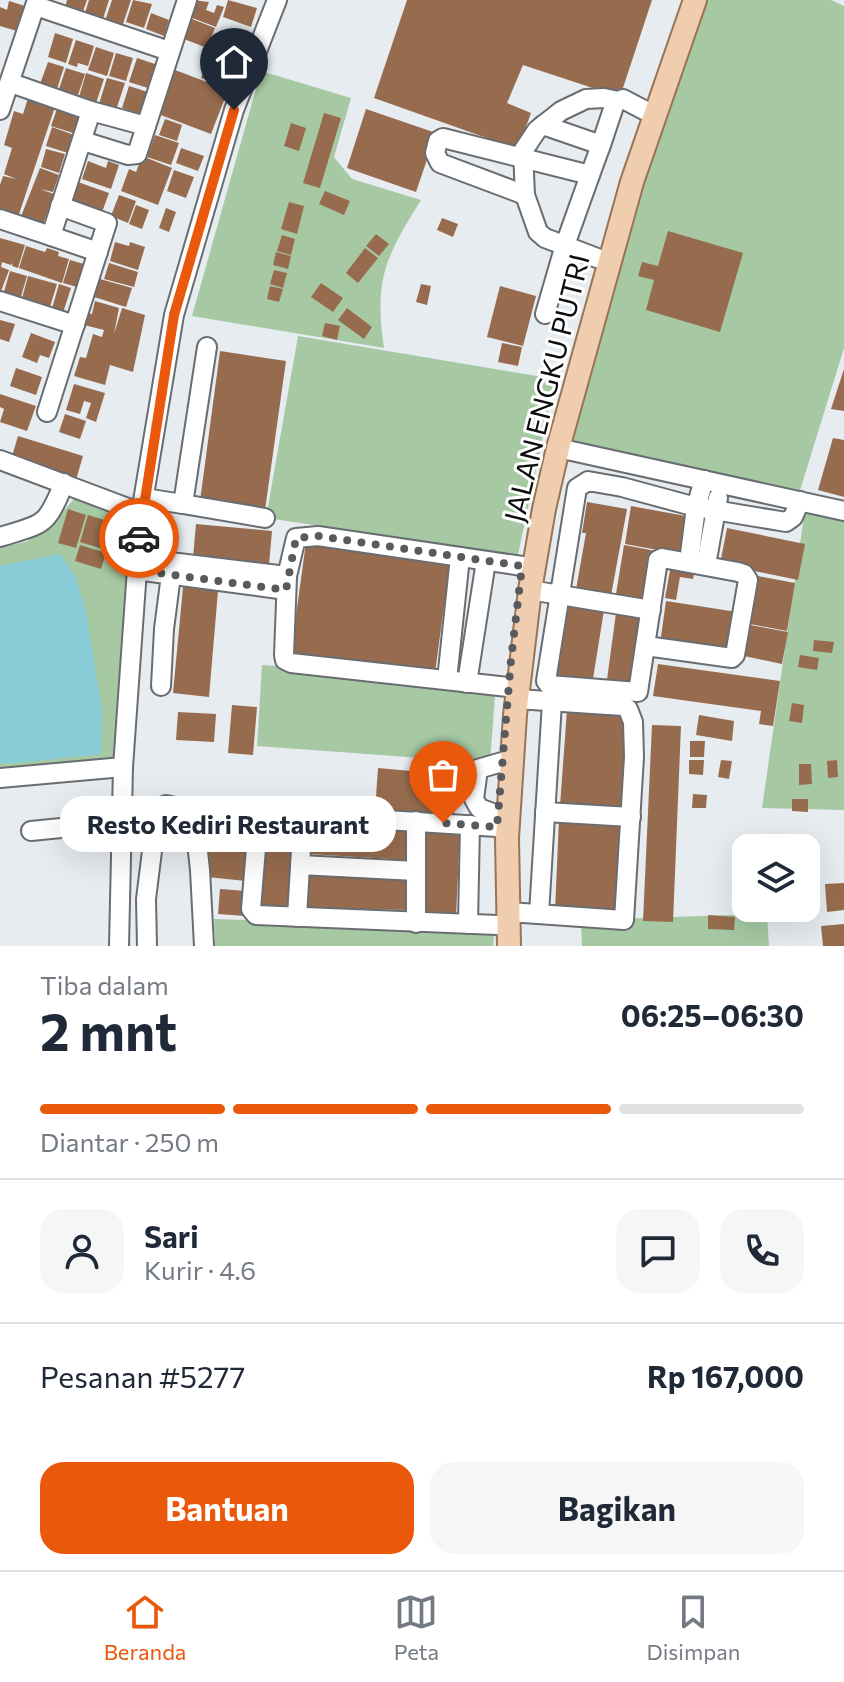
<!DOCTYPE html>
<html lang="id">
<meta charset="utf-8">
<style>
:root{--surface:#fff;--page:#f6f6f7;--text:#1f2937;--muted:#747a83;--line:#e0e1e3;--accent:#ea580c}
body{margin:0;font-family:Commissioner,sans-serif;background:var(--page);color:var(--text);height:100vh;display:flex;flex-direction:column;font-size:30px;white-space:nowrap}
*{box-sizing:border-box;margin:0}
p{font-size:26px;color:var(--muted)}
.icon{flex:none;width:44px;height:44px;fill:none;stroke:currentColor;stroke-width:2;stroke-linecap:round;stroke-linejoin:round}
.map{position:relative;height:946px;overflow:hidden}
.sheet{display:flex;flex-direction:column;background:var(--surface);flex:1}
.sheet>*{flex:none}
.tools{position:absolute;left:732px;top:834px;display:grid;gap:16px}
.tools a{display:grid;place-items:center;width:88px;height:88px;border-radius:16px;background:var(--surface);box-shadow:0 8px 32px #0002;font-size:40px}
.pin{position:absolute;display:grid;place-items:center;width:68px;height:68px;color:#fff;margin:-82px -34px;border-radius:50% 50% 50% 0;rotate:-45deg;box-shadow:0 0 8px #0007}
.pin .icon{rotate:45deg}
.courier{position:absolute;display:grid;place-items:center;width:80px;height:80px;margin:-40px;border:6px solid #ea580c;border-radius:50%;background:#fff;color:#222;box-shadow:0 2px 10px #0007}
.bubble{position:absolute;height:56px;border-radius:24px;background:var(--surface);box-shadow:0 8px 32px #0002;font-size:26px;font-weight:700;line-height:56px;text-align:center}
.head em{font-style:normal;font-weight:700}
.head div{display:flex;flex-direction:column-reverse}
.head{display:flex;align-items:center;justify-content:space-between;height:136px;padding:0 40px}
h1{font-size:52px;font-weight:700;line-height:60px}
.bar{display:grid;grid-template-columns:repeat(4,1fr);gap:12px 8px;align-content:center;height:96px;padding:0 40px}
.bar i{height:10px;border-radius:6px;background:var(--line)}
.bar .on{background:var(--accent)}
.bar p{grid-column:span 4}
.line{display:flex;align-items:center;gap:20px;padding:0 40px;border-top:2px solid var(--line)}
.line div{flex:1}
.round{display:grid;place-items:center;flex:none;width:84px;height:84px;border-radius:24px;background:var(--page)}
.action{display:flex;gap:16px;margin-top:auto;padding:16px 40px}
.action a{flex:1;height:92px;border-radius:24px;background:var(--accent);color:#fff;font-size:32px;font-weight:700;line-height:92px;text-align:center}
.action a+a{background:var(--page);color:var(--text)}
.tab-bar{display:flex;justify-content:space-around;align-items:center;height:112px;border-top:2px solid var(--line);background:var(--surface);font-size:22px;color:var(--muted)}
.tab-bar a{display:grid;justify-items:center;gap:4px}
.tab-bar .on{color:var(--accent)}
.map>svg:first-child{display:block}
</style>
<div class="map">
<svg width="844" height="946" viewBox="0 0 844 946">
<rect width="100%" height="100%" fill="#e7ecf1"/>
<g fill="#a6c9a4">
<polygon points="700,0 831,0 844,6 844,348 798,497 564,444 636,181"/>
<path d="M261,71L351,98L334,157L352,179L421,200C385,258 374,279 384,348L192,316Z"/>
<polygon points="298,336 555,379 518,555 266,518"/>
<polygon points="78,494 130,512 118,764 0,774 0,547 26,542 57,519"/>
<polygon points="805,509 844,518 844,810 762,808"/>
<polygon points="262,665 496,682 490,763 257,746"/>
<polygon points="767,914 769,946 582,946 581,920"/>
<polygon points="214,919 495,928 493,946 215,946"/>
</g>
<polygon fill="#88ccd8" points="60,554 75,576 86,611 102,711 101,754 7,764 0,763 0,566"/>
<g fill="#976c4e">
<polygon points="67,0 87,0 81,17 64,11"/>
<polygon points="89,0 109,0 102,22 84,16"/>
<polygon points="112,0 131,0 122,27 105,21"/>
<polygon points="133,0 152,4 144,28 126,22"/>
<polygon points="193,0 209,2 206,10 214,13 217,5 224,7 216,27 187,16"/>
<polygon points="228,0 257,8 251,27 223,17"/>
<polygon points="407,0 652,0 620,97 523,65 507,103 531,113 518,149 374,98"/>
<polygon points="9,1 25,6 17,31 0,26 0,7 7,10"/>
<polygon points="151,13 169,20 164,36 146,29"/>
<polygon points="187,17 215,28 207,48 179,37"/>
<polygon points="55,33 73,39 66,63 48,57"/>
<polygon points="76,40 94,46 88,66 78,63 77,67 68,64"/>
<polygon points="96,47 114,53 107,76 88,70"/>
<polygon points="116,53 133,58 126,81 109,76"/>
<polygon points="210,55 238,66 230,89 201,78"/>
<polygon points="137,58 161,66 154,90 129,82"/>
<polygon points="48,62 64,67 57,89 40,84"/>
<polygon points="66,68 85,74 78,95 59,89"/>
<polygon points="175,70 228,90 211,134 158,114"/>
<polygon points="86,73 104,79 96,103 79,97"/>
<polygon points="107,78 125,83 116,110 99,104"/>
<polygon points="129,86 151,93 144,115 122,108"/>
<polygon points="29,95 56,104 16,223 0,217 0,185 3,176 16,179 4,174 12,148 4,145 14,111 23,114"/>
<polygon points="58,106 80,113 73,133 51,126"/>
<polygon points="366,109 436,133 416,192 347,168"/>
<polygon points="324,113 341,118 320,188 303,183"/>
<polygon points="165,119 182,125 177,141 159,135"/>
<polygon points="291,123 306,128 299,151 284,146"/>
<polygon points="52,127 77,136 71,154 46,146"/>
<polygon points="155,135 179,143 171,165 147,157"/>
<polygon points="181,148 204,156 198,171 176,163"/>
<polygon points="46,149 65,154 59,173 41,167"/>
<polygon points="142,156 172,168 158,205 121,191 129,169 136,172"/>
<polygon points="88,161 106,168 108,161 119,165 111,189 82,179"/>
<polygon points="40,168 59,175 53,192 40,189 54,194 40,232 18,224"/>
<polygon points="174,170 194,177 186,198 167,191"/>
<polygon points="78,182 109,193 101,215 70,204"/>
<polygon points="325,191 350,201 344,215 319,204"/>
<polygon points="119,195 136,201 128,223 111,216"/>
<polygon points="289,202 304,206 297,234 281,229"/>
<polygon points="136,205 149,210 142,229 129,224"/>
<polygon points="166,208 176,212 169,232 159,228"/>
<polygon points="442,218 458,224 453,237 437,230"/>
<polygon points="668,231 743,253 720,332 646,310 654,280 638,276 642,262 658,266"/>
<polygon points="376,234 389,244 379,256 366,246"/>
<polygon points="282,235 295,239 291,255 277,251"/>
<polygon points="0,238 25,245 18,268 12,266 13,263 11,265 2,262 1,267 9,270 0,294"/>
<polygon points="115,242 129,246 130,242 145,247 138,270 110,261"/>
<polygon points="26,246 45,252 47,248 59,252 58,256 69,259 62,283 19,268"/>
<polygon points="365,248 378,258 358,283 346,273"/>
<polygon points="276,252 291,256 288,269 273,265"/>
<polygon points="70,260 91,266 84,289 63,283"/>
<polygon points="109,263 138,272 134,287 104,279"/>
<polygon points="274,270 287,273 283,288 270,284"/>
<polygon points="10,271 27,276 20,300 3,295"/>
<polygon points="28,276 57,284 49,310 21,302"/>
<polygon points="100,279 132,288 126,307 94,297"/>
<polygon points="321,283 343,298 333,312 311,297"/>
<polygon points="59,284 71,288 62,316 51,312"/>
<polygon points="421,284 431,286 427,305 416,302"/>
<polygon points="270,286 283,289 279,302 267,299"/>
<polygon points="500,286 536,296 523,346 487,337"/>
<polygon points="95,301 119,308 114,334 122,308 145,315 133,372 110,365 105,385 74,376 80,357 86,358 93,334 102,337 104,330 84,325 87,313 92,314"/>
<polygon points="347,308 372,327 364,339 338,320"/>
<polygon points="0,320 15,324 9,342 0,339"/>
<polygon points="325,323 340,326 337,340 322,336"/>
<polygon points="31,333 55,342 49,358 40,355 37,363 22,357"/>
<polygon points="502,343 522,347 518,366 498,362"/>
<polygon points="220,351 286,361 265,510 200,501"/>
<polygon points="16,368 42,377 36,395 10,386"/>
<polygon points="844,369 844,411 831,409"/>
<polygon points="74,384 105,393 96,422 86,418 91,403 84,401 80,414 66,410"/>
<polygon points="0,394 36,406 27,431 0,422 4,409 0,407"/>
<polygon points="65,414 86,421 80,439 59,432"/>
<polygon points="18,436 83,456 75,483 10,463"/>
<polygon points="833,438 844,440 844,497 818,490"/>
<polygon points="587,502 627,509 610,601 575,595 586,533 582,533"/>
<polygon points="631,506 691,517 685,555 625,544"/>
<polygon points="68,509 86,515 76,548 58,543"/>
<polygon points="88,515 114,523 106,550 80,542"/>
<polygon points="196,524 272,531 269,565 193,558"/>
<polygon points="727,528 805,544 798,580 720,564"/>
<polygon points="306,542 450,561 435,673 291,653"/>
<polygon points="80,545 106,553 101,569 75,561"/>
<polygon points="624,545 656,551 647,605 615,600"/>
<polygon points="671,565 695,569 693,579 680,577 676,600 665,598"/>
<polygon points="758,576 795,583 787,631 750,624"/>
<polygon points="183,587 218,591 209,697 173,693"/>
<polygon points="666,601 737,612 731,654 660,644"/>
<polygon points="568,605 604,610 592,685 557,679"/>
<polygon points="616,613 648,618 637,692 606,687"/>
<polygon points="750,625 788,632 782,664 744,656"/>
<polygon points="814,640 834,642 832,653 813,651"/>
<polygon points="800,655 819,658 817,670 798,667"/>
<polygon points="658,664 780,681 773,726 759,724 761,711 653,696"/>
<polygon points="792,703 804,705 802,723 789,721"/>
<polygon points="232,705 257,707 253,755 228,753"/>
<polygon points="567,710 628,715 624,811 560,806"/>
<polygon points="178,712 216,714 214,742 176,740"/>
<polygon points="699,715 734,721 732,741 696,735"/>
<polygon points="652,725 681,726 673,922 643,921"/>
<polygon points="690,741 705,741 704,757 690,757"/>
<polygon points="689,760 704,760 703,775 689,774"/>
<polygon points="721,760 732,761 729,779 718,777"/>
<polygon points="837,760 838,777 828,778 827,761"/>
<polygon points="799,764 811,764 812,784 799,785"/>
<polygon points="378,768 455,775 454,817 375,811"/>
<polygon points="693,794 707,795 706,808 692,808"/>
<polygon points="211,796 252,801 246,881 207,877"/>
<polygon points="792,799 808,799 808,812 792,811"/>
<polygon points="264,814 299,816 293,910 258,908"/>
<polygon points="310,819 410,825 408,860 308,854"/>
<polygon points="559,819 624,822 620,914 555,911"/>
<polygon points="424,827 460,830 456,917 422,913"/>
<polygon points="306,872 408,876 408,910 304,908"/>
<polygon points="844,883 844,910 827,912 825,884"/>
<polygon points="220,889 247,891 245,916 218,914"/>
<polygon points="708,915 735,917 734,930 708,929"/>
<polygon points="844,924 844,946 823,946 821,926"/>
</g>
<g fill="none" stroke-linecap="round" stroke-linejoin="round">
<defs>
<g id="minor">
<polyline points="36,6 169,51"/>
<polyline points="11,83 91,111 146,126"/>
<polyline points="0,110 37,0"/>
<polyline points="543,125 601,145 590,175"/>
<polyline points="83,141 128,155 137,154 187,0"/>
<polyline points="601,145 615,103 623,99 644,110"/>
<polyline points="525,195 440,163 435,153 438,141 443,138 590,175 565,245 545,314"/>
<polyline points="0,219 51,236 91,111"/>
<polyline points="51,236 98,252"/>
<polyline points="597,258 545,238 538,232 525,195 523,151 537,130 561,111 586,99 604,98 618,101"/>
<polyline points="0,301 75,325"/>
<polyline points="47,412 107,223 60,206"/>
<polyline points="558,448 844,511"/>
<polyline points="0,460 141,513"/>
<polyline points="144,498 183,504 207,347"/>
<polyline points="183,504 265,518"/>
<path d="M0,537C45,523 46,527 64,483"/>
<polyline points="137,558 287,576"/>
<polyline points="689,562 696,507 704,480"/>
<polyline points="706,565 718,498"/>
<polyline points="136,570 286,590"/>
<polyline points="530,590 651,610"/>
<polyline points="646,646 732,658 735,655 748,580 744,574 738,572 662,558 658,560 638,692 549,685 546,681 577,488 588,481 622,487 696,507 786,522 793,517 800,501"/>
<polyline points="447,680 460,557"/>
<polyline points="467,683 486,561"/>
<polyline points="161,686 164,629 171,575"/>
<polyline points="508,687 291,663 285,660 284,655 287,576 296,538 318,536 522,566"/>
<polyline points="0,778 123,767"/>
<polyline points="545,812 631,817"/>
<polyline points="498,815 479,808 474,799 478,769 502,762"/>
<polyline points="31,831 121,822"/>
<polyline points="300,865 416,871"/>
<polyline points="508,912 624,920 634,757 633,722 628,709 623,706 517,699"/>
<polyline points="539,914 552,702"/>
<polyline points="297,917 303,816"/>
<polyline points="416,923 416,821"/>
<polyline points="468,924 470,825"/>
<polyline points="497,925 256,915 251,909 259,812 497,827"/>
<polyline points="119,946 123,767 141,513 174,315 234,110 277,0"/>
<polyline points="147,946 146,899 157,811 166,805 191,811 194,815 200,870 204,946"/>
</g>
<polyline id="major" points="509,946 507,838 515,715 530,590 544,509 558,448 632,182 695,0"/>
</defs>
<use href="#minor" stroke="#696d71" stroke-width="22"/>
<use href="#major" stroke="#997454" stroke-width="26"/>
<use href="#minor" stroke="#fff" stroke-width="18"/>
<use href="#major" stroke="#f0cdaf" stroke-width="22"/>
</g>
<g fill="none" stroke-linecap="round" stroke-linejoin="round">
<polyline stroke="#585a5d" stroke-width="8" stroke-dasharray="0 14.4" points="139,538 136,570 286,590 296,538 318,536 522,566 511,660 497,827 443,823"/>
<polyline stroke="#ea580c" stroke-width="10" points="139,538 174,315 234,110"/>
</g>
<g text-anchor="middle" stroke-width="6" stroke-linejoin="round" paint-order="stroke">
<g font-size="28" fill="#0b0c0e" stroke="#fff">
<text transform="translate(547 388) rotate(-76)" y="10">JALAN ENGKU PUTRI</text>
</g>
</g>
</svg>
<div class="tools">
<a><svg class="icon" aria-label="layers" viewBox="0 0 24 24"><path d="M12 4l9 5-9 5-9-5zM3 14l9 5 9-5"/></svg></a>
</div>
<div class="pin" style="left:443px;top:823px;background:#ea580c"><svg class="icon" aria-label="bag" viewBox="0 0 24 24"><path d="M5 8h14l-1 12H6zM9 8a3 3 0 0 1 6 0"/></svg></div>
<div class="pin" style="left:234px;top:110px;background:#1f2937"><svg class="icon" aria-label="home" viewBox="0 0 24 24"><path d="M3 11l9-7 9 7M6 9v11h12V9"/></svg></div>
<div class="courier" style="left:139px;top:538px"><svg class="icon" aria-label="car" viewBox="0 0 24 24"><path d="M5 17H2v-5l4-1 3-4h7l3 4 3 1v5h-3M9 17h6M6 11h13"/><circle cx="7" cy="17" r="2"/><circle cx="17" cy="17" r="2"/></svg></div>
<div class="bubble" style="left:60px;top:796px;width:336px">Resto Kediri Restaurant</div>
</div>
<section class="sheet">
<div class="head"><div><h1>2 mnt</h1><p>Tiba dalam</p></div><em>06:25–06:30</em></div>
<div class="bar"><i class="on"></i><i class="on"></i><i class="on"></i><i></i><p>Diantar · 250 m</p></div>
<div class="line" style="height:144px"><a class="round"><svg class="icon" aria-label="person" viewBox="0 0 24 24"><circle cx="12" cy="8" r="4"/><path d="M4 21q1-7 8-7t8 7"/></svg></a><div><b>Sari</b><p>Kurir · 4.6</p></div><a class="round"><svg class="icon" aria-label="chat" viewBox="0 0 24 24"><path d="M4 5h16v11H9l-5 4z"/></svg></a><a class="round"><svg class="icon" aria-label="phone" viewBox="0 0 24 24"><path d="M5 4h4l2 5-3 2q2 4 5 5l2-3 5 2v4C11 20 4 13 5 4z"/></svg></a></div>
<div class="line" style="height:104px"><div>Pesanan #5277</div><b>Rp 167,000</b></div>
<div class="action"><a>Bantuan</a><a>Bagikan</a></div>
</section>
<nav class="tab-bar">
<a class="on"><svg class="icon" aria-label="home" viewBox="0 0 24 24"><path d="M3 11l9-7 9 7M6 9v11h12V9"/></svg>Beranda</a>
<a><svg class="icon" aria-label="map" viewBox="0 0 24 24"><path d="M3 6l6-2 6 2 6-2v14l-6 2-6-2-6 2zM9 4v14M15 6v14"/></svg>Peta</a>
<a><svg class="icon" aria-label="saved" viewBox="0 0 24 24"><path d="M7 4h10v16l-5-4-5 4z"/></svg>Disimpan</a>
</nav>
